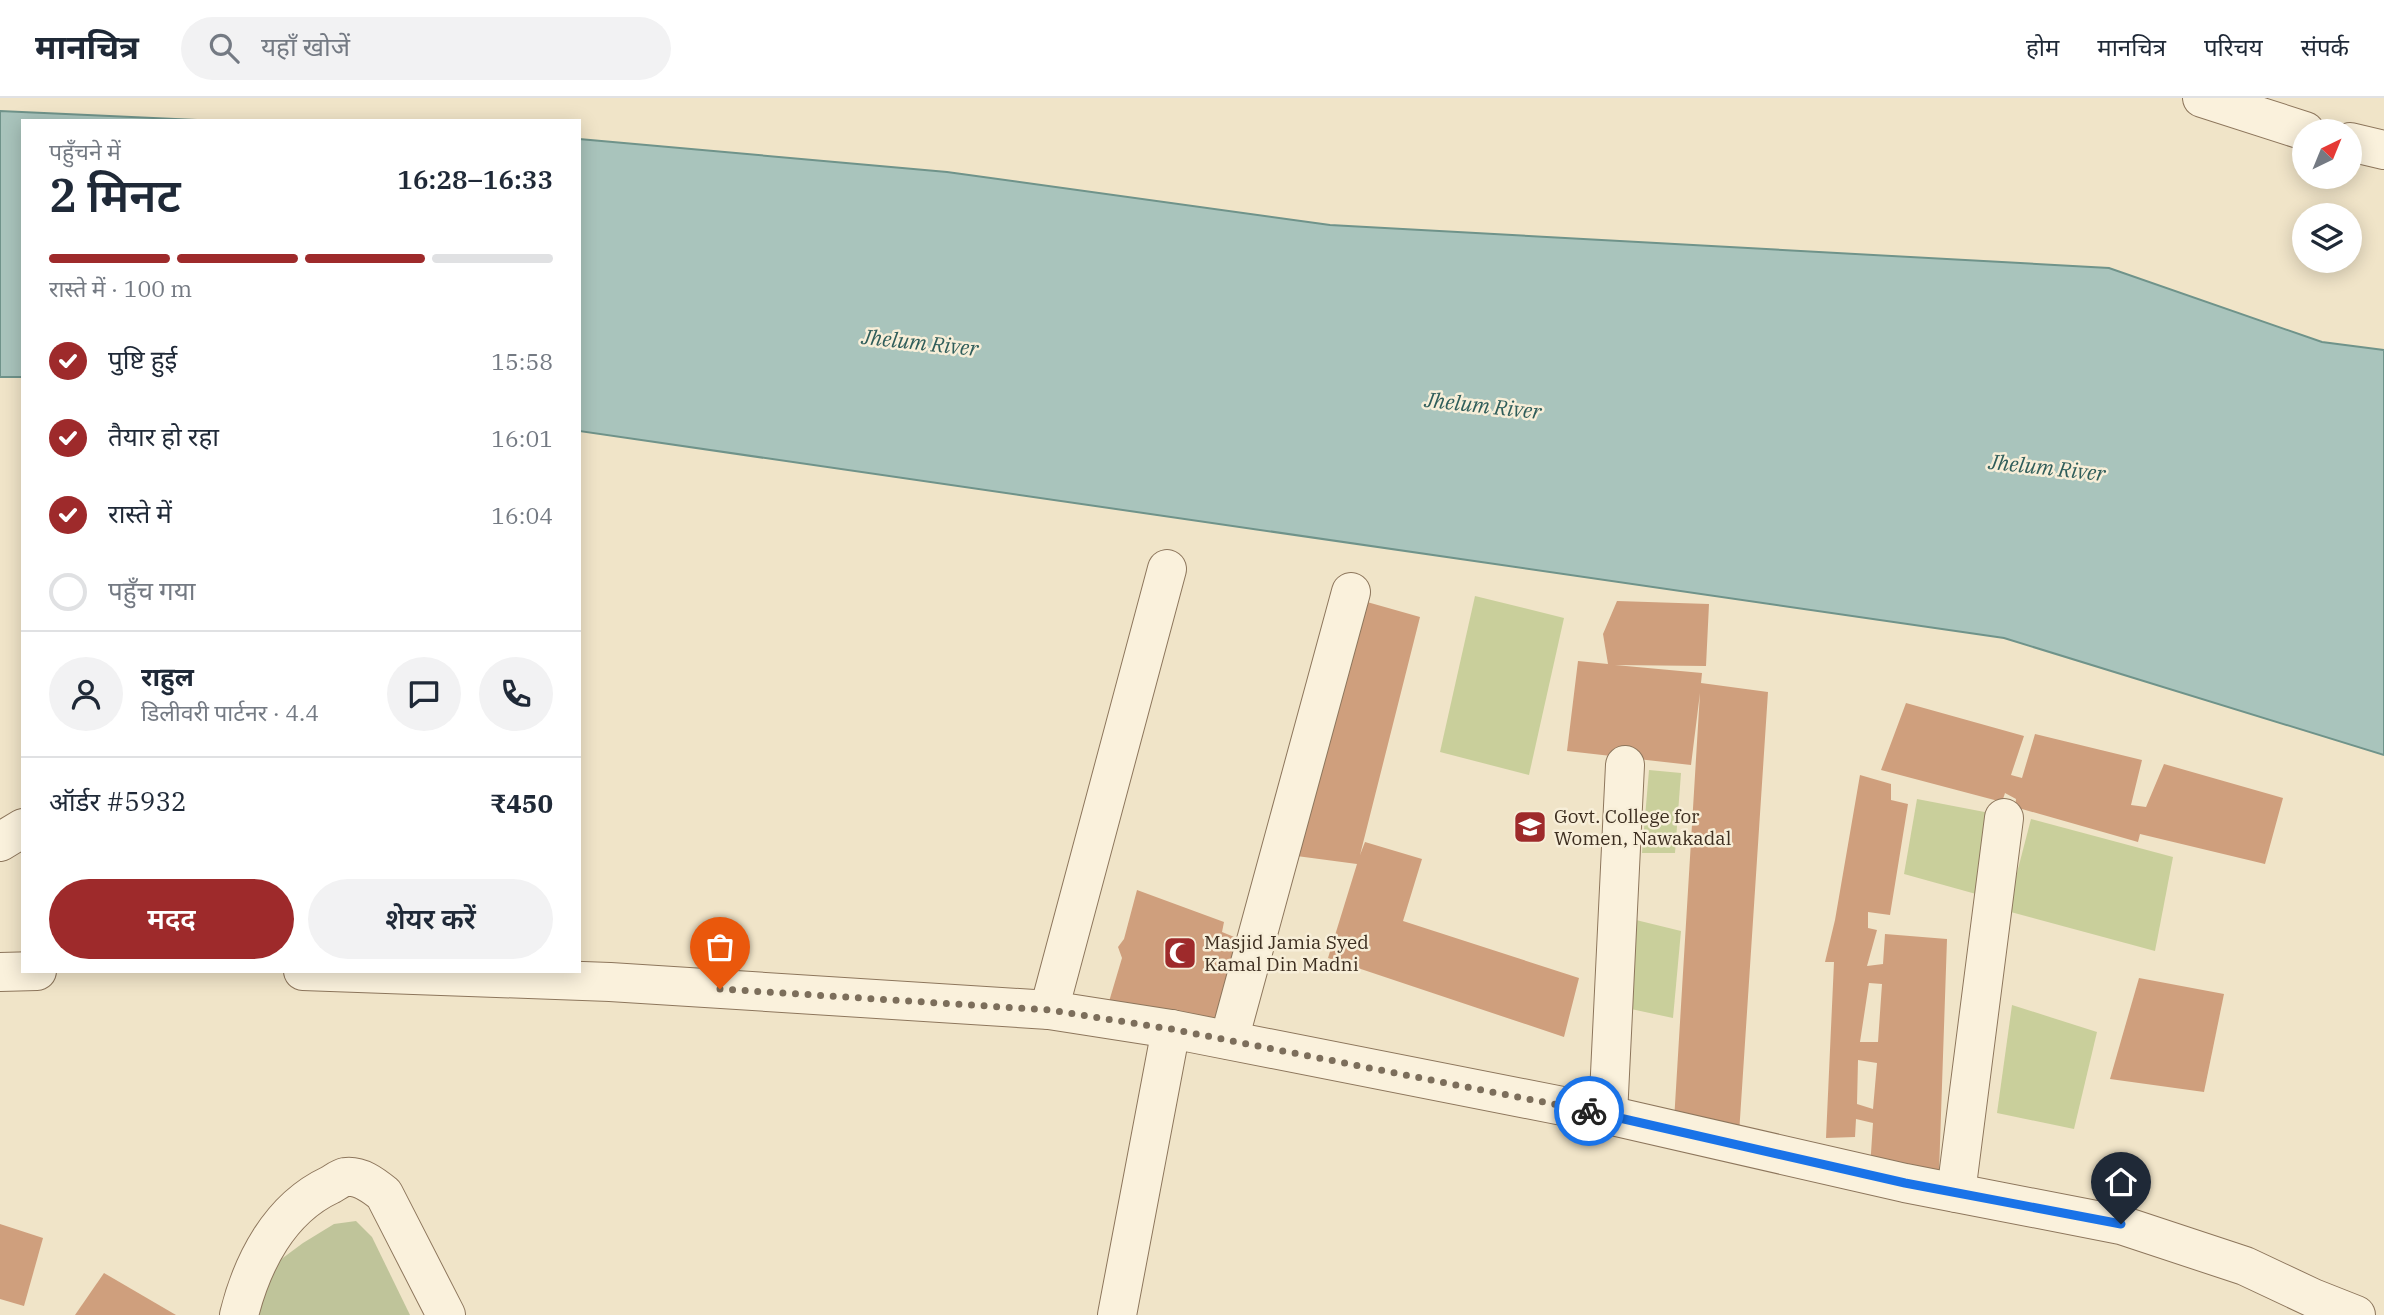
<!DOCTYPE html>
<html lang="hi">
<meta charset="utf-8">
<style>
:root{--surface:#fff;--page:#f2f2f3;--text:#1f2937;--muted:#747a83;--line:#e0e1e3;--accent:#9e2a2b}
body{margin:0;font-family:"IBM Plex Serif","Noto Sans Devanagari",serif;background:var(--page);color:var(--text);height:100vh;display:flex;flex-direction:column;font-size:26px;white-space:nowrap}
*{box-sizing:border-box;margin:0}
p{font-size:23px;color:var(--muted)}
.icon{flex:none;width:38px;height:38px;fill:none;stroke:currentColor;stroke-width:2;stroke-linecap:round;stroke-linejoin:round}
.map{position:relative;flex:1;overflow:hidden}
.side{position:absolute;left:21px;top:21px;width:560px;height:854px;display:flex;flex-direction:column;background:var(--surface);border-radius:0px;box-shadow:0 4px 18px #0003}
.side>*{flex:none}
.needle{width:46px;rotate:43deg}
.fabs{position:absolute;left:2292px;top:21px;display:grid;gap:14px}
.fabs a{display:grid;place-items:center;width:70px;height:70px;border-radius:50%;background:var(--surface);box-shadow:0 4px 18px #0003;font-size:35px}
.pin{position:absolute;display:grid;place-items:center;width:60px;height:60px;color:#fff;margin:-72px -30px;border-radius:50% 50% 50% 0;rotate:-45deg;box-shadow:0 0 7px #0007}
.pin .icon{rotate:45deg}
.courier{position:absolute;display:grid;place-items:center;width:70px;height:70px;margin:-35px;border:5px solid #1a73e8;border-radius:50%;background:#fff;color:#222;box-shadow:0 2px 9px #0007}
.headline em{font-style:normal;font-weight:600}
.headline div{display:flex;flex-direction:column-reverse}
.headline{display:flex;align-items:center;justify-content:space-between;height:119px;padding:0 28px}
h1{font-size:46px;font-weight:600;line-height:52px}
.bar{display:grid;grid-template-columns:repeat(4,1fr);gap:10px 7px;align-content:center;height:84px;padding:0 28px}
.bar i{height:9px;border-radius:5px;background:var(--line)}
.bar .current{background:var(--accent)}
.bar p{grid-column:span 4}
.line{display:flex;align-items:center;gap:18px;padding:0 28px;border-top:2px solid var(--line)}
.line div{flex:1}
.round{display:grid;place-items:center;flex:none;width:74px;height:74px;border-radius:37px;background:var(--page)}
ol{padding:0 28px;list-style:none}
li{display:flex;align-items:center;gap:21px;height:77px}
li p{margin-inline-start:auto}
li .icon{padding:7px;border-radius:50%;background:var(--accent);color:#fff;stroke-width:4}
li:last-child{color:var(--muted)}
li i{width:38px;height:38px;border:4px solid var(--line);border-radius:50%}
.cta{display:flex;gap:14px;margin-top:auto;padding:14px 28px}
.cta a{flex:1;height:80px;border-radius:42px;background:var(--accent);color:#fff;font-size:28px;font-weight:600;line-height:80px;text-align:center}
.cta a+a{background:var(--page);color:var(--text)}
header{display:flex;align-items:center;gap:42px;box-sizing:border-box;height:98px;padding:0 35px;background:var(--surface);border-bottom:2px solid var(--line)}
header strong{font-size:33px}
nav{display:flex;gap:38px;margin-inline-start:auto;font-size:24px}
.search{width:490px;height:63px;background:var(--page);display:flex;align-items:center;gap:18px;box-sizing:border-box;padding:0 24px;border-radius:38px;color:var(--muted);font-size:26px}
.map>svg:first-child{display:block}
</style>
<header>
<strong>मानचित्र</strong>
<div class="search"><svg class="icon" aria-label="search" viewBox="0 0 24 24"><circle cx="10" cy="10" r="6"/><path d="M15 15l6 6"/></svg>यहाँ खोजें</div>
<nav><a>होम</a><a>मानचित्र</a><a>परिचय</a><a>संपर्क</a></nav>
</header>
<div class="map">
<svg width="2384" height="1217" viewBox="0 0 2384 1217">
<rect width="100%" height="100%" fill="#f0e4c8"/>
<g fill="#c9cf9b">
<polygon points="1475,498 1564,520 1529,677 1440,654"/>
<polygon points="1649,672 1681,675 1675,755 1642,755"/>
<polygon points="1917,701 1995,716 1976,796 1904,776"/>
<polygon points="2031,721 2173,759 2155,853 2007,813"/>
<polygon points="1636,822 1681,833 1673,920 1631,911"/>
<polygon points="2012,907 2097,934 2074,1031 1997,1015"/>
</g>
<polygon fill="#bfc49a" points="356,1123 372,1139 410,1217 247,1217 272,1168 303,1145 334,1126"/>
<g fill="#a9c4bc" stroke="#6f938a" stroke-width="2">
<polygon points="0,13 219,23 23,23 23,279 0,279"/>
<polygon points="579,41 947,74 1330,127 2109,170 2322,244 2384,252 2384,657 2004,540 579,333"/>
</g>
<g fill="#cf9f7d" fill-rule="evenodd">
<polygon points="1360,502 1420,519 1360,757 1365,744 1422,761 1403,823 1579,880 1564,939 1328,860 1357,766 1289,757"/>
<polygon points="1617,503 1709,506 1706,568 1615,567 1702,575 1701,585 1768,594 1739,1036 1674,1023 1700,595 1691,667 1567,653 1578,563 1608,566 1603,536"/>
<polygon points="1906,605 2024,638 2011,677 2022,680 2035,636 2142,662 2131,707 2146,709 2164,666 2283,700 2265,766 2140,736 2138,744 2015,709 2016,701 2005,695 2002,704 1881,672"/>
<path d="M1860,677L1891,686V702L1908,706L1890,817L1868,814V830L1877,832L1867,868L1883,866L1885,836L1947,841L1939,1075L1870,1070L1873,1025L1856,1021L1855,1039L1826,1040L1834,864H1825L1835,822ZM1869,885L1882,886L1878,944H1860ZM1858,962L1877,965L1873,1011L1857,1006Z"/>
<polygon points="1137,792 1224,824 1222,834 1244,843 1216,919 1206,925 1108,907 1122,860 1118,849 1124,841"/>
<polygon points="2139,880 2224,896 2204,994 2110,981"/>
<polygon points="0,1126 43,1140 24,1208 0,1201"/>
<polygon points="104,1175 176,1217 75,1217"/>
</g>
<g fill="none" stroke-linecap="round" stroke-linejoin="round">
<defs>
<g id="minor">
<polyline points="2202,0 2305,33"/>
<polyline points="2350,44 2384,52"/>
<polyline points="0,744 23,730"/>
<polyline points="303,873 610,884 1049,912 1171,931 1608,1017 1905,1085 2121,1127 2245,1168 2313,1200 2356,1217"/>
<polyline points="0,874 37,873"/>
<polyline points="1049,912 1167,471"/>
<polyline points="1229,942 1351,494"/>
<polyline points="1608,1017 1625,667"/>
<polyline points="1956,1095 2004,720"/>
<path d="M239,1217C252,1165 279,1111 330,1087C334,1085 340,1080 345,1079C360,1077 373,1087 384,1096L446,1217"/>
<polyline points="1117,1217 1171,931"/>
</g>
</defs>
<use href="#minor" stroke="#8d765c" stroke-width="40"/>
<use href="#minor" stroke="#faf1dc" stroke-width="38"/>
</g>
<g fill="none" stroke-linecap="round" stroke-linejoin="round">
<polyline stroke="#7c6e5b" stroke-width="7" stroke-dasharray="0 12.6" points="720,891 1049,912 1171,931 1589,1013"/>
<polyline stroke="#1a73e8" stroke-width="9" points="1589,1013 1905,1085 2121,1126"/>
</g>
<defs>
<symbol id="university-square" viewBox="-11 -11 22 22"><rect x="-9" y="-9" width="18" height="18" rx="4" fill="#9e2a2b" stroke="#f7eed8"/><path d="M0-5L7-2L0 1L-7-2ZM-4 1L0 2.5L4 1V4Q0 6-4 4Z" fill="#fff"/></symbol>
<symbol id="mosque-square" viewBox="-11 -11 22 22"><rect x="-9" y="-9" width="18" height="18" rx="4" fill="#9e2a2b" stroke="#f7eed8"/><path d="M3.5-4.9A6 6 0 1 0 3.5 4.9A5 5 0 1 1 3.5-4.9Z" fill="#fff"/></symbol>
</defs>
<g fill-rule="evenodd">
<use href="#university-square" x="1511" y="710" width="38" height="38"/>
<use href="#mosque-square" x="1161" y="836" width="38" height="38"/>
</g>
<g text-anchor="middle" stroke-width="5" stroke-linejoin="round" paint-order="stroke">
<g font-size="19" fill="#3d2e20" stroke="#f7eed8" text-anchor="start">
<text x="1554" y="725">Govt. College for<tspan x="1554" dy="22">Women, Nawakadal</tspan></text>
<text x="1204" y="851">Masjid Jamia Syed<tspan x="1204" dy="22">Kamal Din Madni</tspan></text>
</g>
<g font-size="21" font-style="italic" fill="#2f5d5a" stroke="#f7eed8">
<text transform="translate(920 245) rotate(6)" y="7">Jhelum River</text>
<text transform="translate(1483 308) rotate(6)" y="7">Jhelum River</text>
<text transform="translate(2047 370) rotate(6)" y="7">Jhelum River</text>
</g>
</g>
</svg>
<div class="fabs">
<a><svg class="needle" viewBox="-14 -14 28 28"><path d="M0-13l5 13h-10z" fill="#e53935"/><path d="M0 13l5-13h-10z" fill="#747a83"/></svg></a>
<a><svg class="icon" aria-label="layers" viewBox="0 0 24 24"><path d="M12 4l9 5-9 5-9-5zM3 14l9 5 9-5"/></svg></a>
</div>
<div class="pin" style="left:720px;top:891px;background:#ea580c"><svg class="icon" aria-label="bag" viewBox="0 0 24 24"><path d="M5 8h14l-1 12H6zM9 8a3 3 0 0 1 6 0"/></svg></div>
<div class="pin" style="left:2121px;top:1126px;background:#1f2937"><svg class="icon" aria-label="home" viewBox="0 0 24 24"><path d="M3 11l9-7 9 7M6 9v11h12V9"/></svg></div>
<div class="courier" style="left:1589px;top:1013px"><svg class="icon" aria-label="bike" viewBox="0 0 24 24"><circle cx="6" cy="16" r="4"/><circle cx="18" cy="16" r="4"/><path d="M6 16l4-8h5l3 8M10 8l3 8H6M13 5h3"/></svg></div>
<section class="side">
<div class="headline"><div><h1>2 मिनट</h1><p>पहुँचने में</p></div><em>16:28–16:33</em></div>
<div class="bar"><i class="current"></i><i class="current"></i><i class="current"></i><i></i><p>रास्ते में · 100 m</p></div>
<ol>
<li><svg class="icon" aria-label="check" viewBox="0 0 24 24"><path d="M5 12l5 5 9-10"/></svg>पुष्टि हुई<p>15:58</p></li>
<li><svg class="icon" aria-label="check" viewBox="0 0 24 24"><path d="M5 12l5 5 9-10"/></svg>तैयार हो रहा<p>16:01</p></li>
<li><svg class="icon" aria-label="check" viewBox="0 0 24 24"><path d="M5 12l5 5 9-10"/></svg>रास्ते में<p>16:04</p></li>
<li><i></i>पहुँच गया</li>
</ol>
<div class="line" style="height:126px"><a class="round"><svg class="icon" aria-label="person" viewBox="0 0 24 24"><circle cx="12" cy="8" r="4"/><path d="M4 21q1-7 8-7t8 7"/></svg></a><div><b>राहुल</b><p>डिलीवरी पार्टनर · 4.4</p></div><a class="round"><svg class="icon" aria-label="chat" viewBox="0 0 24 24"><path d="M4 5h16v11H9l-5 4z"/></svg></a><a class="round"><svg class="icon" aria-label="phone" viewBox="0 0 24 24"><path d="M5 4h4l2 5-3 2q2 4 5 5l2-3 5 2v4C11 20 4 13 5 4z"/></svg></a></div>
<div class="line" style="height:91px"><div>ऑर्डर #5932</div><b>₹450</b></div>
<div class="cta"><a>मदद</a><a>शेयर करें</a></div>
</section>
</div>
